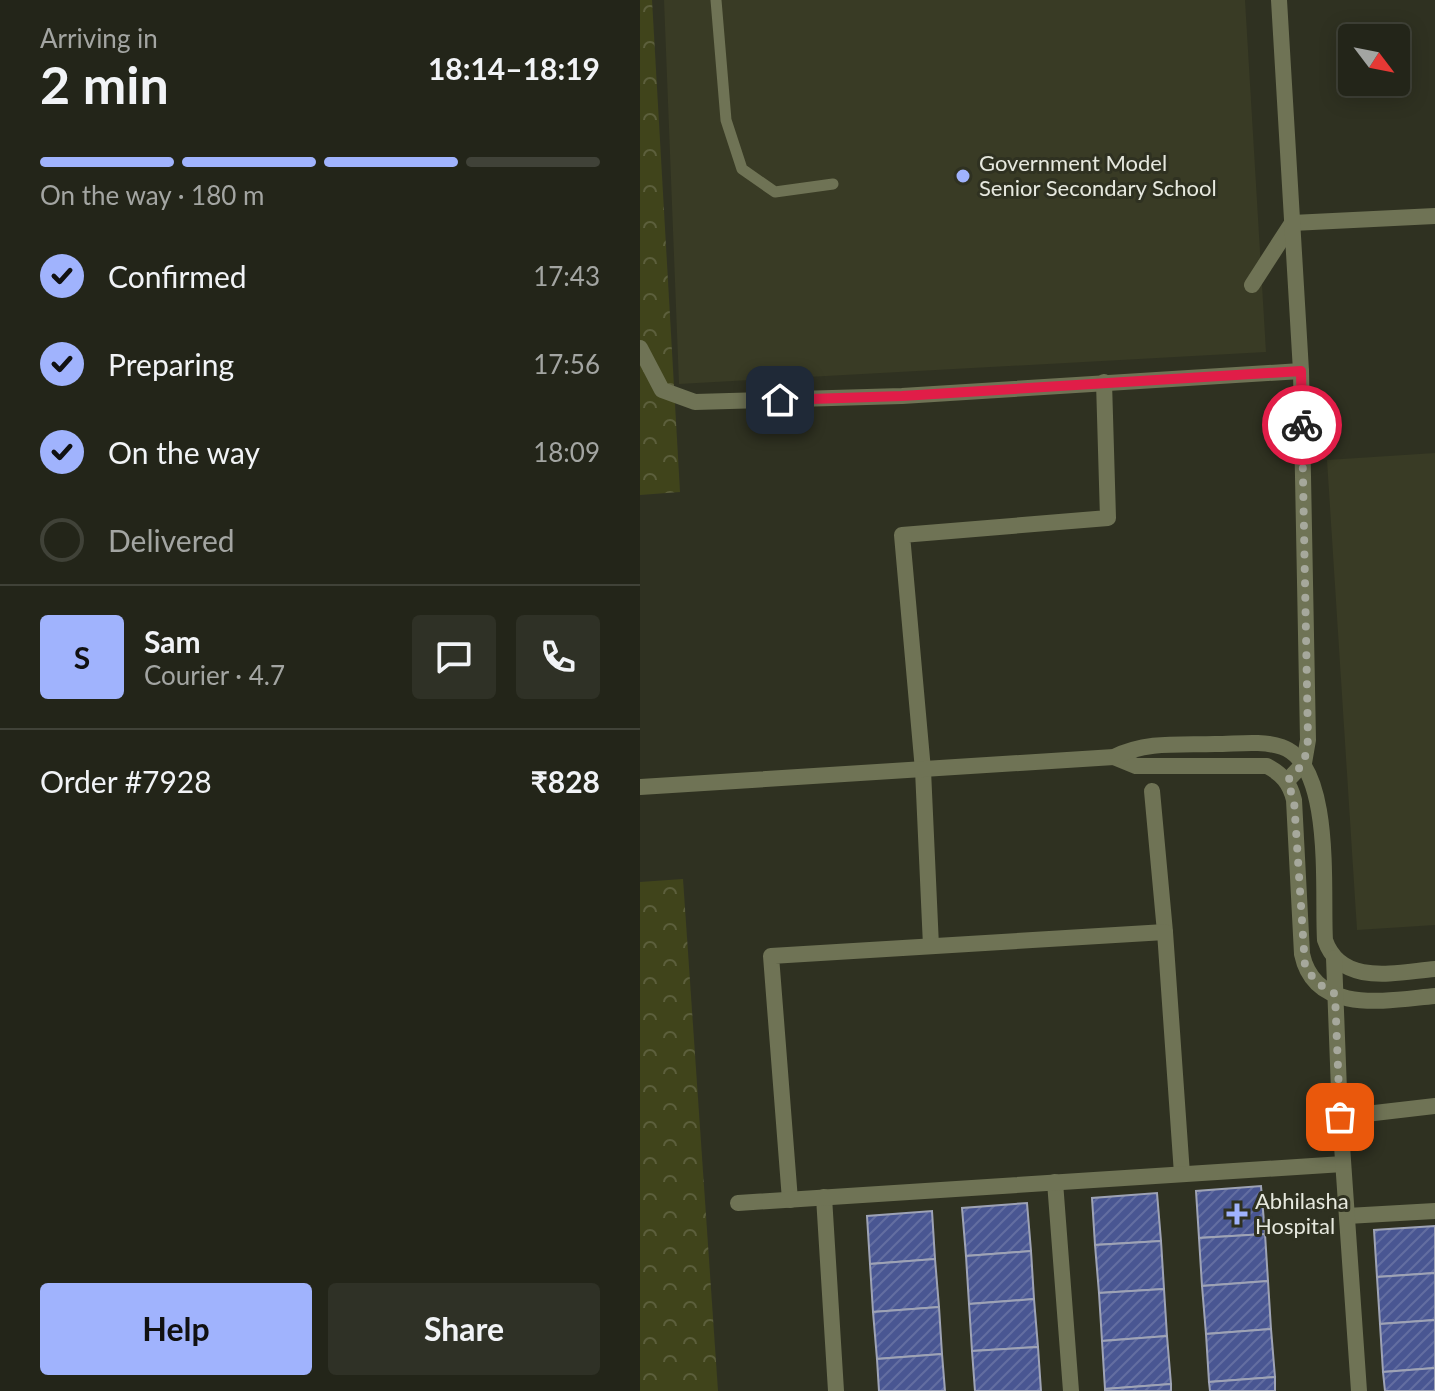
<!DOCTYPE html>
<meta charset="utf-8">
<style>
:root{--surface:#232519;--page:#2f3126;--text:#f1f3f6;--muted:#a3a5a2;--line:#404238;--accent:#a0b3fd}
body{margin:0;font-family:Lato,sans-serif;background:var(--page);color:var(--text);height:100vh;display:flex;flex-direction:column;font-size:30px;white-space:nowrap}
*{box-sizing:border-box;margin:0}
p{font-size:26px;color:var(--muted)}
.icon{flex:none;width:44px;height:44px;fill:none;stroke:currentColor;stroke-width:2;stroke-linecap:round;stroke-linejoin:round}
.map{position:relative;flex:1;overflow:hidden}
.sheet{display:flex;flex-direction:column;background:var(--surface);width:640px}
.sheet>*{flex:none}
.needle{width:52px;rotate:122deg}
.buttons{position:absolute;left:698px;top:24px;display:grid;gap:16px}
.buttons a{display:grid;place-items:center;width:72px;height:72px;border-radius:8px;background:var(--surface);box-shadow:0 4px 20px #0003,0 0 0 2px var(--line);font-size:40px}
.pin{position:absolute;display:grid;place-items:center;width:68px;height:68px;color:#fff;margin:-34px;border-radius:16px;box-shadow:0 4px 12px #0006}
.courier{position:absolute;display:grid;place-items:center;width:80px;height:80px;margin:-40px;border:6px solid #e11d48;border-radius:50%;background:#fff;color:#222;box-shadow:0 2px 10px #0007}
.summary em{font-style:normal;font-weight:700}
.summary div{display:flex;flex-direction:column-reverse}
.summary{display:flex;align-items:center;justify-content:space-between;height:136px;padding:0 40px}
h1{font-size:52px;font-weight:700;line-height:60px}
.bar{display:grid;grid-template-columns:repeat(4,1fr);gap:12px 8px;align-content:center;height:96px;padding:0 40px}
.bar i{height:10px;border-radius:6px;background:var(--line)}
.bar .active{background:var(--accent)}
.bar p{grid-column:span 4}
.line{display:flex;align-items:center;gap:20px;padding:0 40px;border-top:2px solid var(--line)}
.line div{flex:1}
.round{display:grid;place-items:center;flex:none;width:84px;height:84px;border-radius:8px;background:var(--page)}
ol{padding:0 40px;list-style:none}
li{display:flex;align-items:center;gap:24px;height:88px}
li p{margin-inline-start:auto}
li .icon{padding:8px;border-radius:50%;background:var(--accent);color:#111;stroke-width:4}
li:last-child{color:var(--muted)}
li i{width:44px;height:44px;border:4px solid var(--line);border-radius:50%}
.primary-button{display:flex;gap:16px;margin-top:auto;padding:16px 40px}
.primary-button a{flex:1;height:92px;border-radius:8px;background:var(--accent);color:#111;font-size:32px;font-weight:700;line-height:92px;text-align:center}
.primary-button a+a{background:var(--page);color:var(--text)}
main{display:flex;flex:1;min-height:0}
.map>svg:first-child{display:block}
</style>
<main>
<section class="sheet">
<div class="summary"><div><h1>2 min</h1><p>Arriving in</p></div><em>18:14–18:19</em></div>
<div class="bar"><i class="active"></i><i class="active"></i><i class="active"></i><i></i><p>On the way · 180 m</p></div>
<ol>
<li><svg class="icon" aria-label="check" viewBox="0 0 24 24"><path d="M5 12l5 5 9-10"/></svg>Confirmed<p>17:43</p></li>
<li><svg class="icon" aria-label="check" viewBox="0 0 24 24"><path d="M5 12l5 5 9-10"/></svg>Preparing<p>17:56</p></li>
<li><svg class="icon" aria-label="check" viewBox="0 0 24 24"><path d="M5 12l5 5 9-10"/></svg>On the way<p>18:09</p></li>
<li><i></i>Delivered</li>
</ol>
<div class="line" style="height:144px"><b class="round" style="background:var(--accent);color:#111">S</b><div><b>Sam</b><p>Courier · 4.7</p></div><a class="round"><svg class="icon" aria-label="chat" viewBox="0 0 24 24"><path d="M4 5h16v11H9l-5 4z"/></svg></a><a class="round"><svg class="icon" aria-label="phone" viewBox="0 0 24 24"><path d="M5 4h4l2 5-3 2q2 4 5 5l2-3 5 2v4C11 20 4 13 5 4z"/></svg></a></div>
<div class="line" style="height:104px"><div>Order #7928</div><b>₹828</b></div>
<div class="primary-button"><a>Help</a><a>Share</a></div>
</section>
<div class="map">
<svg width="795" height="1391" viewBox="0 0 795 1391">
<defs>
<pattern id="park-crowns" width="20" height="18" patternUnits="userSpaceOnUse" patternTransform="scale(2)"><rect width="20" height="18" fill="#40441b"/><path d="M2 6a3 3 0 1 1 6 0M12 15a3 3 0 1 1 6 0" fill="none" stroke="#5c5f3c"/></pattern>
<pattern id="building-hatch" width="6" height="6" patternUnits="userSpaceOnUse" patternTransform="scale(2)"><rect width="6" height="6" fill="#495692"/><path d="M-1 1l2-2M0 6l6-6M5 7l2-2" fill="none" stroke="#636ea1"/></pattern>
</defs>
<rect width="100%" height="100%" fill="#2f3121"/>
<g fill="#393b25">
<polygon points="24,0 605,0 626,352 39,384"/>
<polygon points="795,453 795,925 717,930 687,460"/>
</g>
<g fill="url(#park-crowns)">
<polygon points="0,0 12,0 40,492 0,495"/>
<polygon points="43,879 78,1391 0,1391 0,882"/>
</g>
<g fill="url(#building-hatch)" stroke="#9ea3b5" stroke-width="2">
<polygon points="621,1186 625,1234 559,1238 556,1191"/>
<polygon points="517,1193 521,1241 455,1245 452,1198"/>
<polygon points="387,1203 391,1251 326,1256 322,1208"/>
<polygon points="292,1211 295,1259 230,1264 227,1216"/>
<polygon points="795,1226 795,1273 737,1277 734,1230"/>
<polygon points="625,1234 628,1281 562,1286 559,1238"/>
<polygon points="521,1241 524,1289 459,1293 455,1245"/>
<polygon points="391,1251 394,1299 329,1304 326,1256"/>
<polygon points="295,1259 299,1307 233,1312 230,1264"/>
<polygon points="795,1273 795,1320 740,1324 737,1277"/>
<polygon points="628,1281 631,1329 566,1334 562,1286"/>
<polygon points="524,1289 527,1336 462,1341 459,1293"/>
<polygon points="394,1299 398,1347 332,1351 329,1304"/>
<polygon points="299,1307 302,1354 237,1359 233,1312"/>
<polygon points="795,1320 795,1368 743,1372 740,1324"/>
<polygon points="631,1329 635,1377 569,1382 566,1334"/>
<polygon points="527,1336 531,1384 465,1389 462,1341"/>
<polygon points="398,1347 401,1391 335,1391 332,1351"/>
<polygon points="302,1354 305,1391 239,1391 237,1359"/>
<polygon points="795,1368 795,1391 745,1391 743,1372"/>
<polygon points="635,1377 635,1391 570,1391 569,1382"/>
<polygon points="531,1384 531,1391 465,1391 465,1389"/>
</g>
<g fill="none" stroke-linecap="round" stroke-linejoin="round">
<polyline stroke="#6f7355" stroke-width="11" points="76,0 86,120 102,169 135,192 193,184"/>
<g stroke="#6f7355" stroke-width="16">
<polyline points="612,285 652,223 795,216"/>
<polyline points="0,348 22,390 55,402 262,396 661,371"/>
<polyline points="512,791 525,932"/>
<polyline points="291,946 283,770 262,535 468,518 464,382"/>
<polyline points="700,1117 795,1106"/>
<polyline points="415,1182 431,1391"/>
<polyline points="184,1197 196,1391"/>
<polyline points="150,1200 131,956 525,932 542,1174"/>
<polyline points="98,1203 703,1164"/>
<polyline points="707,1216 795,1211"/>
</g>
<g stroke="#6f7355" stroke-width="16">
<polyline points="639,0 661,371 668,740 664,763 647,781"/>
<path d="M474,757L496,766H627C642,774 650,783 654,800L662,954C675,1016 749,1000 795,996"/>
<path d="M0,787L474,757C507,741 539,745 575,744C597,744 621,740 642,747C694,765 682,893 685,940C701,987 757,972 795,969"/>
<polyline points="694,958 700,1117 719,1391"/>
</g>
</g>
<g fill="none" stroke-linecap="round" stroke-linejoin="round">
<polyline stroke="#a6a89c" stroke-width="8" stroke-dasharray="0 14.4" points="662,425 668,740 664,763 647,781 654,800 665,966 676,982 695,994 700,1117"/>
<polyline stroke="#e11d48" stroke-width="10" points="140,400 262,396 661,371 662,425"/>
</g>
<g fill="#a0b3fd" stroke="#2f3121" stroke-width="3">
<circle cx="323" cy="176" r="8"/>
<path d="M593 1202h8v8h8v8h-8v8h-8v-8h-8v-8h8z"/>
</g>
<g text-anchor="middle" stroke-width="6" stroke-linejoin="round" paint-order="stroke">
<g font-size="22" fill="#e6e8de" stroke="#2f3121" text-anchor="start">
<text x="339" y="171">Government Model<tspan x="339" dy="25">Senior Secondary School</tspan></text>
<text x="615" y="1209">Abhilasha<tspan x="615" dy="25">Hospital</tspan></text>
</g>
</g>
</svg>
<div class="buttons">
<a><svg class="needle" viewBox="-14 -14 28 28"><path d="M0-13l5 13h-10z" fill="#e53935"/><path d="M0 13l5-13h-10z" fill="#a3a5a2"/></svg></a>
</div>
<div class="pin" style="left:700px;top:1117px;background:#ea580c"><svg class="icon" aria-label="bag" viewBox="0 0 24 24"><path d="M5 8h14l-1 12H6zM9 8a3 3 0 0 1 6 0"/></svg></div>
<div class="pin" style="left:140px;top:400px;background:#1f2937"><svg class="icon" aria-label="home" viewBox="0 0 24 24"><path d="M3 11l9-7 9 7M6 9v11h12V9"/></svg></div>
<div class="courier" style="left:662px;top:425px"><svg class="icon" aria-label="bike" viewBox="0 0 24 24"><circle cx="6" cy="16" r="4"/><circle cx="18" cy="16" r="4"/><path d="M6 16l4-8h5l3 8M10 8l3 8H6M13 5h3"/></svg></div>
</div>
</main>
